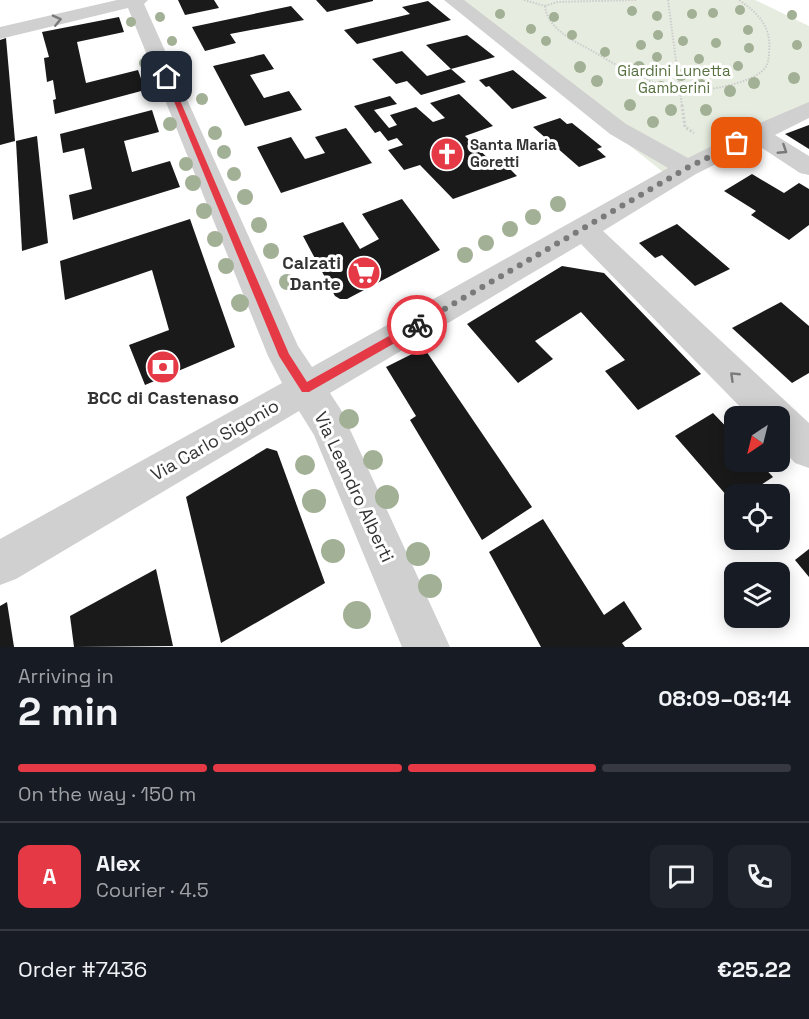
<!DOCTYPE html>
<meta charset="utf-8">
<style>
:root{--surface:#171b24;--page:#20242c;--text:#f1f3f6;--muted:#9ea1a6;--line:#363941;--accent:#e63946}
body{margin:0;font-family:"Space Grotesk",sans-serif;background:var(--page);color:var(--text);height:100vh;display:flex;flex-direction:column;font-size:22px;white-space:nowrap}
*{box-sizing:border-box;margin:0}
p{font-size:20px;color:var(--muted)}
.icon{flex:none;width:33px;height:33px;fill:none;stroke:currentColor;stroke-width:2;stroke-linecap:round;stroke-linejoin:round}
.map{position:relative;height:647px;overflow:hidden}
.details{display:flex;flex-direction:column;background:var(--surface);flex:1}
.details>*{flex:none}
.needle{width:39px;rotate:215deg}
.buttons{position:absolute;left:724px;top:406px;display:grid;gap:12px}
.buttons a{display:grid;place-items:center;width:66px;height:66px;border-radius:12px;background:var(--surface);box-shadow:0 3px 15px #0003;font-size:30px}
.pin{position:absolute;display:grid;place-items:center;width:51px;height:51px;color:#fff;margin:-26px;border-radius:12px;box-shadow:0 3px 9px #0006}
.courier{position:absolute;display:grid;place-items:center;width:60px;height:60px;margin:-30px;border:4px solid #e63946;border-radius:50%;background:#fff;color:#222;box-shadow:0 2px 8px #0007}
.summary em{font-style:normal;font-weight:700}
.summary div{display:flex;flex-direction:column-reverse}
.summary{display:flex;align-items:center;justify-content:space-between;height:102px;padding:0 18px}
h1{font-size:39px;font-weight:700;line-height:45px}
.bar{display:grid;grid-template-columns:repeat(4,1fr);gap:9px 6px;align-content:center;height:72px;padding:0 18px}
.bar i{height:8px;border-radius:4px;background:var(--line)}
.bar .active{background:var(--accent)}
.bar p{grid-column:span 4}
.line{display:flex;align-items:center;gap:15px;padding:0 18px;border-top:2px solid var(--line)}
.line div{flex:1}
.round{display:grid;place-items:center;flex:none;width:63px;height:63px;border-radius:12px;background:var(--page)}
.map>svg:first-child{display:block}
</style>
<div class="map">
<svg width="809" height="647" viewBox="0 0 809 647">
<rect width="100%" height="100%" fill="#fff"/>
<polygon fill="#e6ecdf" points="446,0 755,0 809,26 809,103 663,172"/>
<g fill="#1a1a1a">
<polygon points="178,0 214,0 219,8 185,15"/>
<polygon points="316,0 373,0 373,1 327,12"/>
<polygon points="428,1 451,20 357,44 344,30 410,14 402,7"/>
<polygon points="291,6 304,20 230,34 236,43 205,51 192,27"/>
<polygon points="119,17 124,32 77,42 86,83 138,70 145,90 55,114 53,100 56,99 53,80 47,82 44,58 49,57 42,32"/>
<polygon points="467,35 495,57 451,69 426,45"/>
<polygon points="6,38 15,141 0,145 0,40"/>
<polygon points="402,51 427,76 451,69 466,82 421,95 407,81 396,84 372,59"/>
<polygon points="264,54 274,69 250,75 264,98 289,91 302,110 245,126 213,66"/>
<polygon points="513,70 547,98 512,109 489,86 486,87 479,80"/>
<polygon points="459,94 493,126 465,136 499,169 507,166 517,176 453,199 420,165 404,170 388,150 403,145 397,138 388,141 380,131 375,133 354,106 390,96 397,104 374,110 389,128 397,125 390,115 416,107 433,122 445,118 430,103"/>
<polygon points="152,110 159,132 124,141 132,172 170,161 180,187 73,220 69,195 92,189 84,148 63,153 60,134"/>
<polygon points="560,118 567,124 572,123 602,147 597,149 606,157 579,167 533,127"/>
<polygon points="809,125 809,149 785,134"/>
<polygon points="346,128 372,163 281,193 257,147 291,137 305,159 325,153 315,137"/>
<polygon points="37,136 48,243 22,251 16,141"/>
<polygon points="752,174 784,193 799,183 809,189 809,225 789,240 751,215 756,211 724,191"/>
<polygon points="402,199 440,250 347,299 340,299 335,296 303,236 343,222 360,249 379,239 362,214"/>
<polygon points="190,219 235,347 145,385 129,345 169,330 152,270 65,300 60,261"/>
<polygon points="677,224 730,269 695,286 662,255 655,258 639,243"/>
<polygon points="562,266 604,273 701,374 638,410 605,371 625,360 581,312 535,341 553,359 518,383 467,324"/>
<polygon points="781,302 809,326 809,373 792,383 732,328"/>
<polygon points="424,348 532,507 482,540 410,420 416,416 386,367"/>
<polygon points="713,413 735,436 735,462 759,462 773,477 746,495 735,495 734,504 675,436"/>
<polygon points="267,448 277,451 325,583 221,643 186,497"/>
<polygon points="543,519 604,615 624,601 642,629 622,643 625,647 541,647 489,552"/>
<polygon points="809,549 809,577 795,560"/>
<polygon points="156,569 173,646 74,647 70,616"/>
<polygon points="7,602 14,647 0,647 0,606"/>
</g>
<g fill="none" stroke-linecap="round" stroke-linejoin="round">
<g stroke="#cdcdcd" stroke-width="2" stroke-dasharray="1.5 1.5" stroke-linecap="butt">
<polyline points="524,0 545,6"/>
<polyline points="668,0 682,106"/>
<path d="M545,6C547,27 571,40 589,49C616,65 649,85 681,90C700,93 752,84 764,69C768,65 769,58 769,52C772,27 758,13 739,0"/>
<polyline points="545,6 557,2 636,0"/>
</g>
<polyline stroke="#cdcdcd" stroke-width="3" stroke-dasharray="2 2" stroke-linecap="butt" points="682,105 685,127 694,133"/>
<polygon fill="#d0d0d0" fill-rule="evenodd" points="117,0 148,0 144,4 298,346 312,367 668,168 610,134 444,0 464,0 626,124 688,158 748,128 809,102 809,118 775,135 809,156 809,175 800,173 756,144 696,174 603,231 809,423 809,468 795,463 780,447 780,417 750,417 581,244 330,393 341,410 450,647 402,647 314,435 299,411 16,579 0,585 0,539 282,383 268,356 128,8 0,39 0,27"/>
</g>
<g fill="#a2b095">
<circle cx="740" cy="10" r="5"/>
<circle cx="632" cy="11" r="5"/>
<circle cx="713" cy="13" r="5"/>
<circle cx="500" cy="14" r="5"/>
<circle cx="692" cy="14" r="5"/>
<circle cx="792" cy="15" r="5"/>
<circle cx="657" cy="16" r="5"/>
<circle cx="160" cy="17" r="5"/>
<circle cx="554" cy="17" r="5"/>
<circle cx="131" cy="22" r="5"/>
<circle cx="531" cy="29" r="5"/>
<circle cx="748" cy="30" r="5"/>
<circle cx="572" cy="35" r="5"/>
<circle cx="658" cy="35" r="5"/>
<circle cx="172" cy="41" r="5"/>
<circle cx="546" cy="41" r="5"/>
<circle cx="683" cy="41" r="5"/>
<circle cx="716" cy="43" r="5"/>
<circle cx="641" cy="45" r="5"/>
<circle cx="797" cy="45" r="5"/>
<circle cx="749" cy="48" r="5"/>
<circle cx="605" cy="52" r="5"/>
<circle cx="657" cy="57" r="5"/>
<circle cx="699" cy="59" r="5"/>
<circle cx="144" cy="63" r="5"/>
<circle cx="738" cy="66" r="5"/>
<circle cx="580" cy="67" r="6"/>
<circle cx="639" cy="67" r="6"/>
<circle cx="719" cy="71" r="6"/>
<circle cx="681" cy="75" r="6"/>
<circle cx="794" cy="78" r="6"/>
<circle cx="597" cy="81" r="6"/>
<circle cx="754" cy="83" r="6"/>
<circle cx="701" cy="85" r="6"/>
<circle cx="661" cy="87" r="6"/>
<circle cx="730" cy="91" r="6"/>
<circle cx="157" cy="92" r="6"/>
<circle cx="202" cy="99" r="6"/>
<circle cx="630" cy="105" r="6"/>
<circle cx="671" cy="110" r="6"/>
<circle cx="706" cy="110" r="6"/>
<circle cx="653" cy="122" r="6"/>
<circle cx="170" cy="124" r="7"/>
<circle cx="215" cy="133" r="7"/>
<circle cx="224" cy="152" r="7"/>
<circle cx="186" cy="164" r="7"/>
<circle cx="234" cy="174" r="7"/>
<circle cx="193" cy="183" r="8"/>
<circle cx="245" cy="197" r="8"/>
<circle cx="558" cy="204" r="8"/>
<circle cx="204" cy="211" r="8"/>
<circle cx="533" cy="217" r="8"/>
<circle cx="259" cy="225" r="8"/>
<circle cx="510" cy="229" r="8"/>
<circle cx="215" cy="239" r="8"/>
<circle cx="486" cy="243" r="8"/>
<circle cx="271" cy="251" r="8"/>
<circle cx="465" cy="255" r="8"/>
<circle cx="226" cy="266" r="8"/>
<circle cx="287" cy="282" r="8"/>
<circle cx="240" cy="303" r="9"/>
<circle cx="349" cy="419" r="10"/>
<circle cx="373" cy="460" r="10"/>
<circle cx="305" cy="465" r="10"/>
<circle cx="387" cy="497" r="12"/>
<circle cx="314" cy="501" r="12"/>
<circle cx="333" cy="551" r="12"/>
<circle cx="418" cy="554" r="12"/>
<circle cx="430" cy="586" r="12"/>
<circle cx="357" cy="615" r="14"/>
</g>
<defs><path id="oneway-chevron" d="M-2-3.5L2.5 0L-2 3.5" fill="none" stroke-width="1.6" stroke-linecap="round" stroke-linejoin="round" transform="scale(1.5)"/></defs>
<g stroke="#7a7a7a">
<use href="#oneway-chevron" transform="translate(57 20) rotate(-13)"/>
<use href="#oneway-chevron" transform="translate(783 150) rotate(33)"/>
<use href="#oneway-chevron" transform="translate(734 376) rotate(-136)"/>
</g>
<polygon fill="#e63946" points="167,75 170,77 289,354 307,382 414,322 421,322 421,328 309,392 302,392 279,356 164,77"/>
<g fill="none" stroke-linecap="round" stroke-linejoin="round">
<polyline stroke="#7a7a7a" stroke-width="6" stroke-dasharray="0 10.8" points="417,325 687,168 737,143"/>
</g>
<defs>
<symbol id="church-disc" viewBox="-11 -11 22 22"><circle r="9.5" fill="#e63946" stroke="#fff"/><path d="M-1.2-6h2.4v3.5h3.3v2.4h-3.3V6h-2.4V-.1h-3.3v-2.4h3.3Z" fill="#fff"/></symbol>
<symbol id="supermarket-disc" viewBox="-11 -11 22 22"><circle r="9.5" fill="#e63946" stroke="#fff"/><path d="M-6-5.5h2.5l.6 2H6L4.5 2H-2.5L-4.4-4H-6ZM-1.5 3.2a1.3 1.3 0 1 0 .1 0ZM3 3.2a1.3 1.3 0 1 0 .1 0Z" fill="#fff"/></symbol>
<symbol id="bank-disc" viewBox="-11 -11 22 22"><circle r="9.5" fill="#e63946" stroke="#fff"/><path d="M-6-4H6V4H-6ZM0-2.3a2.3 2.3 0 1 0 0 4.6a2.3 2.3 0 1 0 0-4.6Z" fill="#fff"/></symbol>
</defs>
<g fill-rule="evenodd">
<use href="#church-disc" x="428" y="135" width="38" height="38"/>
<use href="#supermarket-disc" x="345" y="254" width="38" height="38"/>
<use href="#bank-disc" x="144" y="348" width="38" height="38"/>
</g>
<g text-anchor="middle" stroke-width="6" stroke-linejoin="round" paint-order="stroke">
<g font-size="15" fill="#56703f" stroke="#fff">
<text x="674" y="76">Giardini Lunetta<tspan x="674" dy="17">Gamberini</tspan></text>
</g>
<g font-size="15" font-weight="bold" fill="#333" stroke="#fff" text-anchor="start">
<text x="470" y="150">Santa Maria<tspan x="470" dy="17">Goretti</tspan></text>
</g>
<g font-size="18" font-weight="bold" fill="#333" stroke="#fff" text-anchor="end">
<text x="341" y="269">Calzati<tspan x="341" dy="21">Dante</tspan></text>
<text x="163" y="404" text-anchor="middle">BCC di Castenaso</text>
</g>
<g font-size="18" fill="#333" stroke="#fff">
<text transform="translate(215 440) rotate(-30)" y="6">Via Carlo Sigonio</text>
<text transform="translate(354 487) rotate(65)" y="6">Via Leandro Alberti</text>
</g>
</g>
</svg>
<div class="buttons">
<a><svg class="needle" viewBox="-14 -14 28 28"><path d="M0-13l5 13h-10z" fill="#e53935"/><path d="M0 13l5-13h-10z" fill="#9ea1a6"/></svg></a>
<a><svg class="icon" aria-label="locate" viewBox="0 0 24 24"><circle cx="12" cy="12" r="6"/><path d="M12 2v4M12 18v4M2 12h4M18 12h4"/></svg></a>
<a><svg class="icon" aria-label="layers" viewBox="0 0 24 24"><path d="M12 4l9 5-9 5-9-5zM3 14l9 5 9-5"/></svg></a>
</div>
<div class="pin" style="left:737px;top:143px;background:#ea580c"><svg class="icon" aria-label="bag" viewBox="0 0 24 24"><path d="M5 8h14l-1 12H6zM9 8a3 3 0 0 1 6 0"/></svg></div>
<div class="pin" style="left:167px;top:77px;background:#1f2937"><svg class="icon" aria-label="home" viewBox="0 0 24 24"><path d="M3 11l9-7 9 7M6 9v11h12V9"/></svg></div>
<div class="courier" style="left:417px;top:325px"><svg class="icon" aria-label="bike" viewBox="0 0 24 24"><circle cx="6" cy="16" r="4"/><circle cx="18" cy="16" r="4"/><path d="M6 16l4-8h5l3 8M10 8l3 8H6M13 5h3"/></svg></div>
</div>
<section class="details">
<div class="summary"><div><h1>2 min</h1><p>Arriving in</p></div><em>08:09–08:14</em></div>
<div class="bar"><i class="active"></i><i class="active"></i><i class="active"></i><i></i><p>On the way · 150 m</p></div>
<div class="line" style="height:108px"><b class="round" style="background:var(--accent);color:#fff">A</b><div><b>Alex</b><p>Courier · 4.5</p></div><a class="round"><svg class="icon" aria-label="chat" viewBox="0 0 24 24"><path d="M4 5h16v11H9l-5 4z"/></svg></a><a class="round"><svg class="icon" aria-label="phone" viewBox="0 0 24 24"><path d="M5 4h4l2 5-3 2q2 4 5 5l2-3 5 2v4C11 20 4 13 5 4z"/></svg></a></div>
<div class="line" style="height:78px"><div>Order #7436</div><b>€25.22</b></div>
</section>
